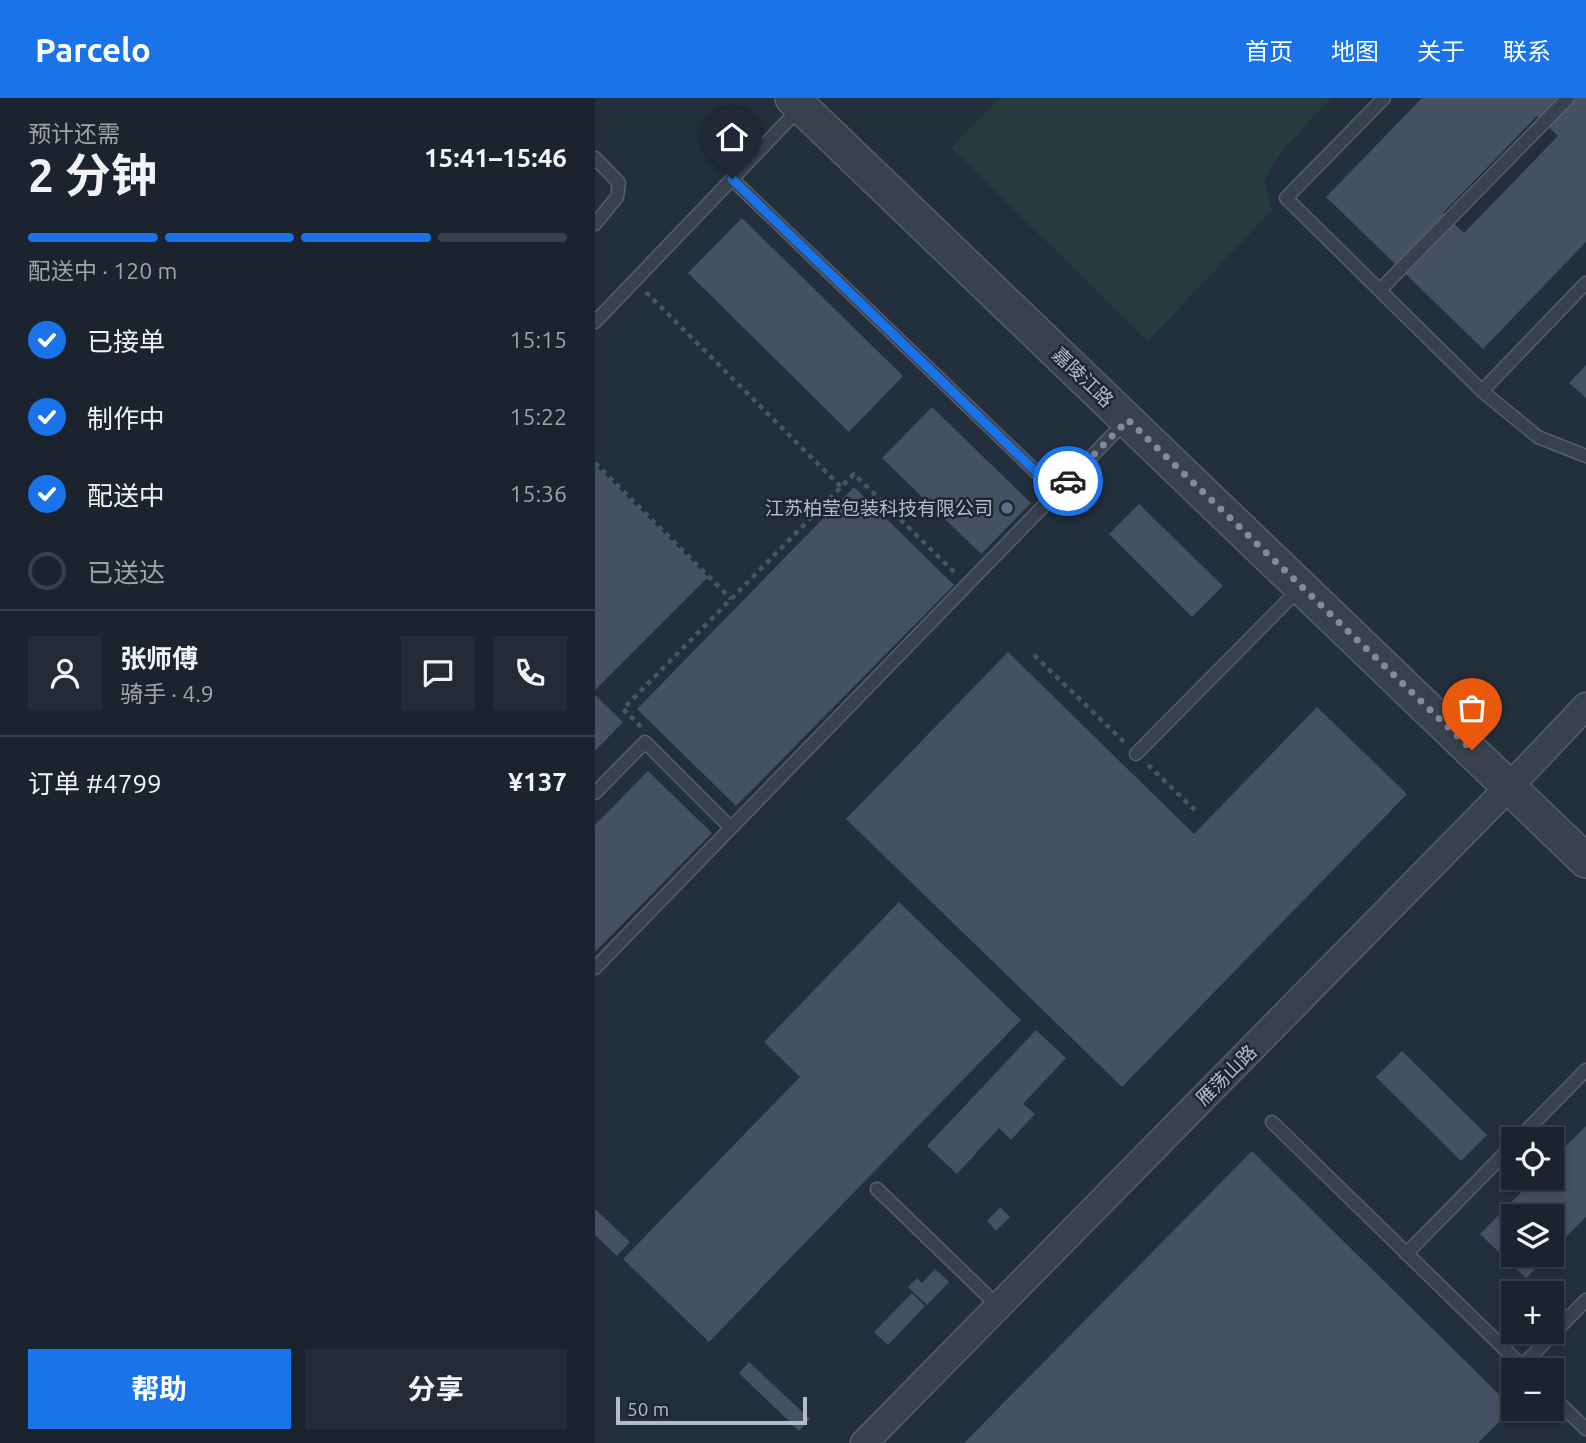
<!DOCTYPE html>
<html lang="zh">
<meta charset="utf-8">
<style>
:root{--surface:#1b232e;--page:#242b36;--text:#f1f3f6;--muted:#a0a4aa;--line:#39404a;--accent:#1a73e8}
body{margin:0;font-family:Ubuntu,"Noto Sans SC",sans-serif;background:var(--page);color:var(--text);height:100vh;display:flex;flex-direction:column;font-size:26px;white-space:nowrap}
*{box-sizing:border-box;margin:0}
p{font-size:23px;color:var(--muted)}
.icon{flex:none;width:38px;height:38px;fill:none;stroke:currentColor;stroke-width:2;stroke-linecap:round;stroke-linejoin:round}
.map{position:relative;flex:1;overflow:hidden}
.details{display:flex;flex-direction:column;background:var(--surface);width:595px}
.details>*{flex:none}
.tools{position:absolute;left:906px;top:1029px;display:grid;gap:14px}
.tools a{display:grid;place-items:center;width:63px;height:63px;border-radius:0px;background:var(--surface);box-shadow:0 4px 10px #0003,0 0 0 2px var(--line);font-size:35px}
.scale{position:absolute;left:21px;bottom:18px;width:191px;box-sizing:border-box;padding-left:7px;border:4px solid #b4bcc9;border-top:0;font-size:19px;line-height:24px;white-space:nowrap;color:#b4bcc9;-webkit-text-stroke:5px #1d2633;paint-order:stroke}
.pin{position:absolute;display:grid;place-items:center;width:60px;height:60px;color:#fff;margin:-72px -30px;border-radius:50% 50% 50% 0;rotate:-45deg;box-shadow:0 0 7px #0007}
.pin .icon{rotate:45deg}
.courier{position:absolute;display:grid;place-items:center;width:70px;height:70px;margin:-35px;border:5px solid #1a73e8;border-radius:50%;background:#fff;color:#222;box-shadow:0 2px 9px #0007}
.headline em{font-style:normal;font-weight:700}
.headline div{display:flex;flex-direction:column-reverse}
.headline{display:flex;align-items:center;justify-content:space-between;height:119px;padding:0 28px}
h1{font-size:46px;font-weight:700;line-height:52px}
.bar{display:grid;grid-template-columns:repeat(4,1fr);gap:10px 7px;align-content:center;height:84px;padding:0 28px}
.bar i{height:9px;border-radius:5px;background:var(--line)}
.bar .active{background:var(--accent)}
.bar p{grid-column:span 4}
.line{display:flex;align-items:center;gap:18px;padding:0 28px;border-top:2px solid var(--line)}
.line div{flex:1}
.round{display:grid;place-items:center;flex:none;width:74px;height:74px;border-radius:0px;background:var(--page)}
ol{padding:0 28px;list-style:none}
li{display:flex;align-items:center;gap:21px;height:77px}
li p{margin-inline-start:auto}
li .icon{padding:7px;border-radius:50%;background:var(--accent);color:#fff;stroke-width:4}
li:last-child{color:var(--muted)}
li i{width:38px;height:38px;border:4px solid var(--line);border-radius:50%}
.button{display:flex;gap:14px;margin-top:auto;padding:14px 28px}
.button a{flex:1;height:80px;border-radius:0px;background:var(--accent);color:#fff;font-size:28px;font-weight:700;line-height:80px;text-align:center}
.button a+a{background:var(--page);color:var(--text)}
header{display:flex;align-items:center;gap:42px;box-sizing:border-box;height:98px;padding:0 35px;background:var(--accent);color:#fff}
header strong{font-size:33px}
nav{display:flex;gap:38px;margin-inline-start:auto;font-size:24px}
main{display:flex;flex:1;min-height:0}
.map>svg:first-child{display:block}
</style>
<header>
<strong>Parcelo</strong>
<nav><a>首页</a><a>地图</a><a>关于</a><a>联系</a></nav>
</header>
<main>
<section class="details">
<div class="headline"><div><h1>2 分钟</h1><p>预计还需</p></div><em>15:41–15:46</em></div>
<div class="bar"><i class="active"></i><i class="active"></i><i class="active"></i><i></i><p>配送中 · 120 m</p></div>
<ol>
<li><svg class="icon" aria-label="check" viewBox="0 0 24 24"><path d="M5 12l5 5 9-10"/></svg>已接单<p>15:15</p></li>
<li><svg class="icon" aria-label="check" viewBox="0 0 24 24"><path d="M5 12l5 5 9-10"/></svg>制作中<p>15:22</p></li>
<li><svg class="icon" aria-label="check" viewBox="0 0 24 24"><path d="M5 12l5 5 9-10"/></svg>配送中<p>15:36</p></li>
<li><i></i>已送达</li>
</ol>
<div class="line" style="height:126px"><a class="round"><svg class="icon" aria-label="person" viewBox="0 0 24 24"><circle cx="12" cy="8" r="4"/><path d="M4 21q1-7 8-7t8 7"/></svg></a><div><b>张师傅</b><p>骑手 · 4.9</p></div><a class="round"><svg class="icon" aria-label="chat" viewBox="0 0 24 24"><path d="M4 5h16v11H9l-5 4z"/></svg></a><a class="round"><svg class="icon" aria-label="phone" viewBox="0 0 24 24"><path d="M5 4h4l2 5-3 2q2 4 5 5l2-3 5 2v4C11 20 4 13 5 4z"/></svg></a></div>
<div class="line" style="height:91px"><div>订单 #4799</div><b>¥137</b></div>
<div class="button"><a>帮助</a><a>分享</a></div>
</section>
<div class="map">
<svg width="991" height="1345" viewBox="0 0 991 1345">
<rect width="100%" height="100%" fill="#242f3e"/>
<polygon fill="#263c3f" points="404,0 736,0 686,54 669,83 677,112 553,243 356,50"/>
<g fill="#455162" fill-rule="evenodd">
<path d="M827,0H991V144L888,251L731,99ZM942,18L963,38L869,135L848,115Z"/>
<polygon points="147,120 308,278 254,334 93,175"/>
<polygon points="991,267 991,300 974,285"/>
<polygon points="337,309 436,405 386,456 287,360"/>
<polygon points="0,367 113,479 0,592"/>
<polygon points="259,389 359,487 141,708 42,611"/>
<polygon points="544,406 628,488 597,519 514,436"/>
<polygon points="413,554 599,736 722,609 812,696 527,989 251,721"/>
<polygon points="0,597 28,624 0,653"/>
<polygon points="53,673 117,735 0,854 0,727"/>
<polygon points="304,804 426,922 114,1244 28,1161 205,979 169,944"/>
<polygon points="441,932 471,960 428,1006 440,1016 416,1042 404,1030 362,1076 332,1048"/>
<polygon points="807,953 892,1037 866,1063 781,979"/>
<polygon points="991,1028 991,1119 957,1153 957,1118 919,1118 919,1157 954,1157 931,1180 885,1136 940,1080 957,1080 957,1062"/>
<polygon points="657,1053 918,1310 883,1345 369,1345"/>
<polygon points="405,1109 415,1119 401,1133 392,1123"/>
<polygon points="0,1111 35,1144 22,1158 0,1137"/>
<polygon points="340,1171 354,1184 332,1207 313,1189 322,1180 327,1185"/>
<polygon points="317,1195 330,1208 293,1247 279,1234"/>
<polygon points="154,1264 215,1321 204,1333 144,1275"/>
</g>
<g fill="none" stroke-linecap="round" stroke-linejoin="round">
<defs>
<g id="service">
<polyline points="789,0 691,100 887,293 943,339 991,358"/>
<polyline points="0,60 24,85 22,99 0,126"/>
<polyline points="137,81 462,394"/>
<polyline points="785,192 973,0"/>
<polyline points="0,224 206,9"/>
<polyline points="887,293 991,185"/>
<polyline points="541,656 706,489"/>
<polyline points="0,695 50,644 136,730"/>
<polyline points="0,870 531,323"/>
<polyline points="677,1024 931,1272"/>
<polyline points="923,1041 991,972"/>
<polyline points="282,1091 403,1208"/>
<polyline points="811,1156 919,1046"/>
<polyline points="927,1268 991,1202"/>
<polyline points="957,1298 991,1331"/>
</g>
<polyline id="minor" points="269,1345 915,688 991,608"/>
<polyline id="tertiary" points="197,0 991,763"/>
</defs>
<use href="#service" stroke="#565f6c" stroke-width="15"/>
<use href="#minor" stroke="#565f6c" stroke-width="29"/>
<use href="#tertiary" stroke="#565f6c" stroke-width="36"/>
<g stroke="#44595c" stroke-width="4.5" stroke-dasharray="5 5" stroke-linecap="butt">
<polyline points="51,194 246,389"/>
<polyline points="0,365 136,501"/>
<polyline points="439,557 529,644"/>
<polyline points="46,629 28,611 259,376 359,474"/>
<polyline points="553,667 602,714"/>
</g>
<use href="#service" stroke="#38414e" stroke-width="12"/>
<use href="#minor" stroke="#38414e" stroke-width="26"/>
<use href="#tertiary" stroke="#38414e" stroke-width="33"/>
</g>
<g fill="none" stroke-linecap="round" stroke-linejoin="round">
<polyline stroke="#828b98" stroke-width="7" stroke-dasharray="0 12.6" points="473,383 533,322 877,652"/>
<polyline stroke="#1a73e8" stroke-width="9" points="137,81 462,394 473,383"/>
</g>
<circle fill="#5c6f8a" stroke="#1d2633" stroke-width="2.5" cx="412" cy="410" r="7"/>
<g text-anchor="middle" stroke-width="5" stroke-linejoin="round" paint-order="stroke">
<g font-size="19" fill="#b4bcc9" stroke="#1d2633">
<text transform="translate(488 279) rotate(44)" y="7">嘉陵江路</text>
<text transform="translate(631 977) rotate(-45)" y="7">雁荡山路</text>
</g>
<g font-size="19" fill="#b4bcc9" stroke="#1d2633" text-anchor="end">
<text x="398" y="417">江苏柏莹包装科技有限公司</text>
</g>
</g>
</svg>
<div class="tools">
<a><svg class="icon" aria-label="locate" viewBox="0 0 24 24"><circle cx="12" cy="12" r="6"/><path d="M12 2v4M12 18v4M2 12h4M18 12h4"/></svg></a>
<a><svg class="icon" aria-label="layers" viewBox="0 0 24 24"><path d="M12 4l9 5-9 5-9-5zM3 14l9 5 9-5"/></svg></a>
<a>+</a>
<a>−</a>
</div>
<div class="scale">50 m</div>
<div class="pin" style="left:877px;top:652px;background:#ea580c"><svg class="icon" aria-label="bag" viewBox="0 0 24 24"><path d="M5 8h14l-1 12H6zM9 8a3 3 0 0 1 6 0"/></svg></div>
<div class="pin" style="left:137px;top:81px;background:#1f2937"><svg class="icon" aria-label="home" viewBox="0 0 24 24"><path d="M3 11l9-7 9 7M6 9v11h12V9"/></svg></div>
<div class="courier" style="left:473px;top:383px"><svg class="icon" aria-label="car" viewBox="0 0 24 24"><path d="M5 17H2v-5l4-1 3-4h7l3 4 3 1v5h-3M9 17h6M6 11h13"/><circle cx="7" cy="17" r="2"/><circle cx="17" cy="17" r="2"/></svg></div>
</div>
</main>
